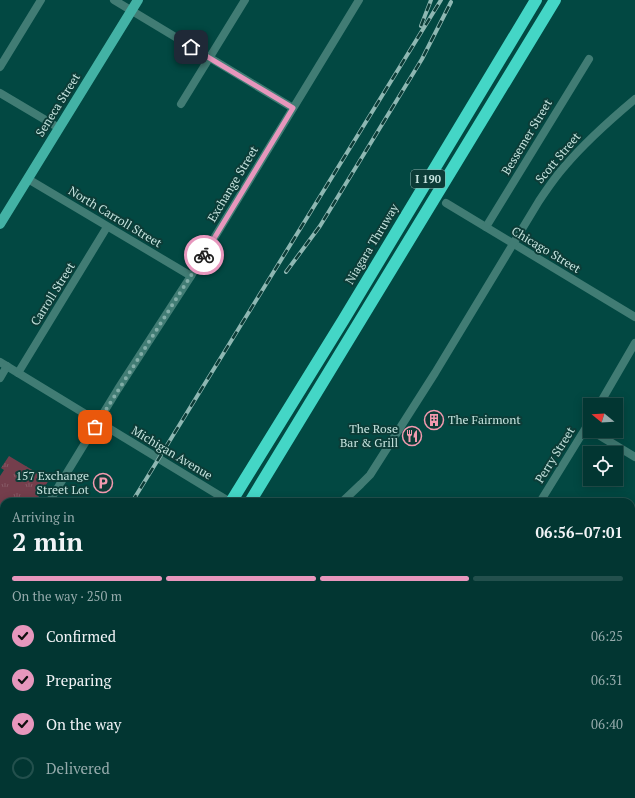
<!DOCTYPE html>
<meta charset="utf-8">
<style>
:root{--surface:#023632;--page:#10413e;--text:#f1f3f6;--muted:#96abac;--line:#23504d;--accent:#e797bd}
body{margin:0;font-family:"PT Serif",serif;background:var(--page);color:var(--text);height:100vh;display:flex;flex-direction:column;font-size:15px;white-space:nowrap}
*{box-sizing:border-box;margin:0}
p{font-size:13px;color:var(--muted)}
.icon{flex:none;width:22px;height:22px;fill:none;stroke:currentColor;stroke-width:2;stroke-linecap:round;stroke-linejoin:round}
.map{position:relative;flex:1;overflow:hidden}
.side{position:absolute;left:0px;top:498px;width:635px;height:300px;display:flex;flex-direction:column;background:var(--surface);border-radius:12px 12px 0 0;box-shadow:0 2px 10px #0003,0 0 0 1px var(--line)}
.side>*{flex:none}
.needle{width:26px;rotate:288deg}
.tools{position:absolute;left:583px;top:398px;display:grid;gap:8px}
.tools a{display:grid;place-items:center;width:40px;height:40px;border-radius:0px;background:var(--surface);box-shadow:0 2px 10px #0003,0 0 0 1px var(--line);font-size:20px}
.pin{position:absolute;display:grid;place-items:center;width:34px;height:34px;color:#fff;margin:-17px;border-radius:8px;box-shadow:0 2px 6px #0006}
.courier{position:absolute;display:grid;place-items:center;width:40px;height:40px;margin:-20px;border:3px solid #e797bd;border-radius:50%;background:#fff;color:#222;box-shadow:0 1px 5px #0007}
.head em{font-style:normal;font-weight:800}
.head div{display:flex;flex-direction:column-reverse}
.head{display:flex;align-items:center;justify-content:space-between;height:68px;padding:0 12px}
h1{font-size:26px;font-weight:800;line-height:30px}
.bar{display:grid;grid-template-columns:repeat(4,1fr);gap:6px 4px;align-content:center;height:48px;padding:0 12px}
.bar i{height:5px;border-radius:3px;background:var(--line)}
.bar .selected{background:var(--accent)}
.bar p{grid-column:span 4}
ol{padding:0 12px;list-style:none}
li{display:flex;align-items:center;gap:12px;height:44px}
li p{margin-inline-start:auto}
li .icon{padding:4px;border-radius:50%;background:var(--accent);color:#111;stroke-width:4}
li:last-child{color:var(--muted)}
li i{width:22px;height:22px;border:2px solid var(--line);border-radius:50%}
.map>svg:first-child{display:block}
</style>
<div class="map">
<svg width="635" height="798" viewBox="0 0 635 798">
<defs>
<pattern id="grass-tufts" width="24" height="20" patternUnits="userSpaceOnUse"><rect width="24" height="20" fill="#743e4c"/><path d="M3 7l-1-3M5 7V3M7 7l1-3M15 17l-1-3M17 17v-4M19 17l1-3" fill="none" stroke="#865a65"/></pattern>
</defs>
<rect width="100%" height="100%" fill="#024842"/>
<polygon fill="url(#grass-tufts)" points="9,456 49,480 35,502 4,502 4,525 0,522 0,476 4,470 1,468"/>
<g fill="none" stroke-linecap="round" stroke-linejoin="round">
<g stroke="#417c74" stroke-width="8">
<polyline points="114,0 293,108"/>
<polyline points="0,67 41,0"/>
<polyline points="0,93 59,128"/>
<polyline points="181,104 245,0"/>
<polyline points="28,179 191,276"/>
<polyline points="446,203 635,317"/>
<polyline points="486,227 589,59"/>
<polyline points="0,362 230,502"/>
<polyline points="18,373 107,227"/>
<polyline points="0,378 7,366"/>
<polyline points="599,405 635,343"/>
<polyline points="592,431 635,457"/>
<polyline points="49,502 118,389 191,276 359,0"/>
<path d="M342,502L361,484L370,475L435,373L539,201C547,189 555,177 565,166C586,141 610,120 635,99"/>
<polyline points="540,502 590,421"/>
<polyline points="631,747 635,750"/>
<polyline points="395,794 402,798"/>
<polyline points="505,794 511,798"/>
<polyline points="152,798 155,794"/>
<polyline points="358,798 361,794"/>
</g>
<polyline stroke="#43b2a5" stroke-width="10" points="0,224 138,0"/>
<g stroke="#44d6c6" stroke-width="12">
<polyline points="231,502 344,319 536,0"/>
<polyline points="250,502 555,0"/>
<polyline points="0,564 4,565"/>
<polyline points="0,576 4,576"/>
<polyline points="0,679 4,682"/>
<polyline points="0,762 4,759"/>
<polyline points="0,780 4,777"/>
<polyline points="2,798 17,794"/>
</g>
<defs>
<g id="rail">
<polyline points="421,26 431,0"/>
<polyline points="286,272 320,226 422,59 451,2"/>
<polyline points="132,502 441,0"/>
<polyline points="0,701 4,695"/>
</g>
</defs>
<use href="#rail" stroke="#8eb7b2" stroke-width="4"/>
<use href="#rail" stroke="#0c3c37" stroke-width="2.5" stroke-dasharray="8" stroke-linecap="butt"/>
</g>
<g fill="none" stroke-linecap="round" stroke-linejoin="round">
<polyline stroke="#81ada7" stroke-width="4" stroke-dasharray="0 7.2" points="95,427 204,255"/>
<polyline stroke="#e797bd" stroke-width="5" points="191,47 293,108 204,255"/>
</g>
<defs>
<symbol id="building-ring" viewBox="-11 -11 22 22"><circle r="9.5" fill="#0c3c37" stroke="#f29aaf" stroke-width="1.5"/><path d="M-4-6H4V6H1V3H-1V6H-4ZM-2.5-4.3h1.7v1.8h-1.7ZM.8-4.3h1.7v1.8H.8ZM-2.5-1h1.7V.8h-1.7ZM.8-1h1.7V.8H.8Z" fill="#f29aaf"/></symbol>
<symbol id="restaurant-ring" viewBox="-11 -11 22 22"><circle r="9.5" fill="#0c3c37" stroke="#f29aaf" stroke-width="1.5"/><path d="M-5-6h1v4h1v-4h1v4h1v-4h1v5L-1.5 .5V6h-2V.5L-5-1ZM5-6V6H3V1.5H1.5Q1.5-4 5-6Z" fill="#f29aaf"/></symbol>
<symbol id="parking-ring" viewBox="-11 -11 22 22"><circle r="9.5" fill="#0c3c37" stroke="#f29aaf" stroke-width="1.5"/><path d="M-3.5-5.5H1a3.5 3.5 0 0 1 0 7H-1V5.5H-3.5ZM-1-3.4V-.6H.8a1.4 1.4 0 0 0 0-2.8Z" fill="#f29aaf"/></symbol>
</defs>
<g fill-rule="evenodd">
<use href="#building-ring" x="423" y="409" width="22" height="22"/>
<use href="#restaurant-ring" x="401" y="425" width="22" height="22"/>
<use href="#parking-ring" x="92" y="472" width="22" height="22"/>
</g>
<g text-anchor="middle" stroke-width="4" stroke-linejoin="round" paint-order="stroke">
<rect fill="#0c3c37" stroke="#8eb1ac" stroke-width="1" x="411" y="170" width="34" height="18" rx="3"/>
<g font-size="11" font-weight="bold" fill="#c5e3de">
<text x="428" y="183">I 190</text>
</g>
<g font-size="12" fill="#c5e3de" stroke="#0c3c37">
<text transform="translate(58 105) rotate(-58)" y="4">Seneca Street</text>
<text transform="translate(527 137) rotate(-59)" y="4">Bessemer Street</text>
<text transform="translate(558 158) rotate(-50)" y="4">Scott Street</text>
<text transform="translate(233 184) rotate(-59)" y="4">Exchange Street</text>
<text transform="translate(115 217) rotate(31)" y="4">North Carroll Street</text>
<text transform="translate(372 244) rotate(-59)" y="4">Niagara Thruway</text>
<text transform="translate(546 250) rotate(31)" y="4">Chicago Street</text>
<text transform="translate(53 294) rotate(-58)" y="4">Carroll Street</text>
<text transform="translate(172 453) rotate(31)" y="4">Michigan Avenue</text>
<text transform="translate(555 455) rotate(-58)" y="4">Perry Street</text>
</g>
<g font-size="12" fill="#c5e3de" stroke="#0c3c37" text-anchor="end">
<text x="448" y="424" text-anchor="start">The Fairmont</text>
<text x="398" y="433">The Rose<tspan x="398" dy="14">Bar &amp; Grill</tspan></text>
<text x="89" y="480">157 Exchange<tspan x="89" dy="14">Street Lot</tspan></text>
</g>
</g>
</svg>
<div class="tools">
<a><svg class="needle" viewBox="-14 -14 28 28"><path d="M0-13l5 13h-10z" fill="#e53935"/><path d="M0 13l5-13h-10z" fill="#96abac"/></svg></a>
<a><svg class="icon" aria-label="locate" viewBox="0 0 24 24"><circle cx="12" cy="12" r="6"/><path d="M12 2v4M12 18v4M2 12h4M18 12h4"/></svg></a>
</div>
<div class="pin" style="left:95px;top:427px;background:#ea580c"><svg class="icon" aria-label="bag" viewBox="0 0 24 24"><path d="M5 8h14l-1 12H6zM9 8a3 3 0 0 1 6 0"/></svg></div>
<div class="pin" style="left:191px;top:47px;background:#1f2937"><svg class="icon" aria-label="home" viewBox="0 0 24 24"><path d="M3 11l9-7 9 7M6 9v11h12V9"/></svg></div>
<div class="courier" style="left:204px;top:255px"><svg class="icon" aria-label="bike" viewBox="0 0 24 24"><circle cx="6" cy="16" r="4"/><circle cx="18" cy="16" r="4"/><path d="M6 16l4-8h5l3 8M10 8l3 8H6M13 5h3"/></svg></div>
<section class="side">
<div class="head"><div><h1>2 min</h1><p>Arriving in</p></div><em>06:56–07:01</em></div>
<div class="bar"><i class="selected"></i><i class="selected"></i><i class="selected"></i><i></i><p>On the way · 250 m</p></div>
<ol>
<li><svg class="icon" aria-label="check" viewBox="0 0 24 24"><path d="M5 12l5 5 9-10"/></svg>Confirmed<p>06:25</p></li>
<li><svg class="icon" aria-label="check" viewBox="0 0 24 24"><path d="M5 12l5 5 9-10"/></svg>Preparing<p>06:31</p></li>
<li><svg class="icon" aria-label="check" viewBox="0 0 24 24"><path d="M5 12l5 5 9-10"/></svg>On the way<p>06:40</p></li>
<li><i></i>Delivered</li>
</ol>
</section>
</div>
